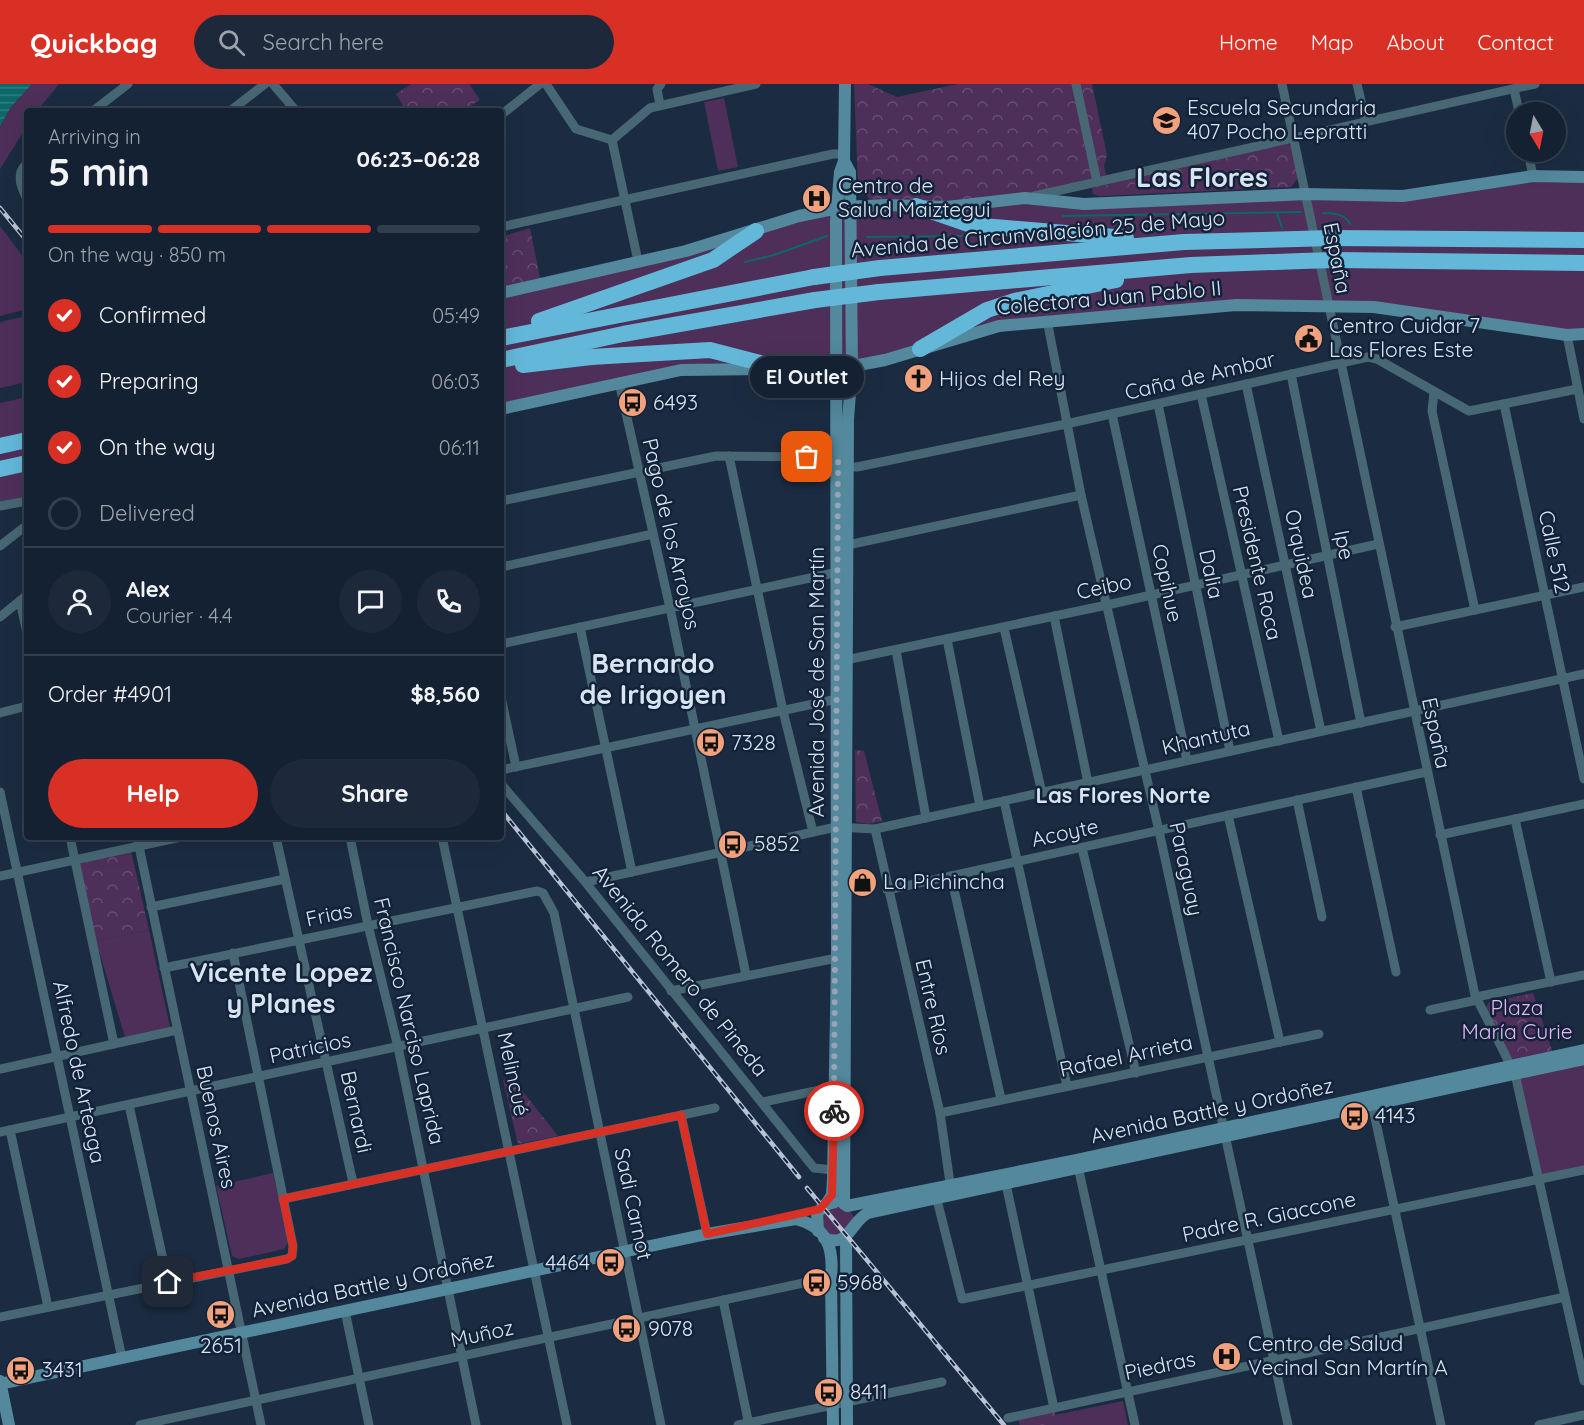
<!DOCTYPE html>
<meta charset="utf-8">
<style>
:root{--surface:#142132;--page:#1d293a;--text:#f1f3f6;--muted:#9da3ac;--line:#333e4d;--accent:#d93025}
body{margin:0;font-family:Quicksand,sans-serif;background:var(--page);color:var(--text);height:100vh;display:flex;flex-direction:column;font-size:22px;white-space:nowrap}
*{box-sizing:border-box;margin:0}
p{font-size:20px;color:var(--muted)}
.icon{flex:none;width:33px;height:33px;fill:none;stroke:currentColor;stroke-width:2;stroke-linecap:round;stroke-linejoin:round}
.map{position:relative;flex:1;overflow:hidden}
.side{position:absolute;left:24px;top:24px;width:480px;height:732px;display:flex;flex-direction:column;background:var(--surface);border-radius:6px;box-shadow:0 6px 24px #0002,0 0 0 2px var(--line)}
.side>*{flex:none}
.needle{width:39px;rotate:170deg}
.fabs{position:absolute;left:1506px;top:18px;display:grid;gap:12px}
.fabs a{display:grid;place-items:center;width:60px;height:60px;border-radius:50%;background:var(--surface);box-shadow:0 6px 24px #0002,0 0 0 2px var(--line);font-size:30px}
.pin{position:absolute;display:grid;place-items:center;width:51px;height:51px;color:#fff;margin:-26px;border-radius:12px;box-shadow:0 3px 9px #0006}
.courier{position:absolute;display:grid;place-items:center;width:60px;height:60px;margin:-30px;border:4px solid #d93025;border-radius:50%;background:#fff;color:#222;box-shadow:0 2px 8px #0007}
.bubble{position:absolute;height:42px;border-radius:21px;background:var(--surface);box-shadow:0 6px 24px #0002,0 0 0 2px var(--line);font-size:20px;font-weight:800;line-height:42px;text-align:center}
.summary em{font-style:normal;font-weight:800}
.summary div{display:flex;flex-direction:column-reverse}
.summary{display:flex;align-items:center;justify-content:space-between;height:102px;padding:0 24px}
h1{font-size:39px;font-weight:800;line-height:45px}
.bar{display:grid;grid-template-columns:repeat(4,1fr);gap:9px 6px;align-content:center;height:72px;padding:0 24px}
.bar i{height:8px;border-radius:4px;background:var(--line)}
.bar .selected{background:var(--accent)}
.bar p{grid-column:span 4}
.line{display:flex;align-items:center;gap:15px;padding:0 24px;border-top:2px solid var(--line)}
.line div{flex:1}
.round{display:grid;place-items:center;flex:none;width:63px;height:63px;border-radius:32px;background:var(--page)}
ol{padding:0 24px;list-style:none}
li{display:flex;align-items:center;gap:18px;height:66px}
li p{margin-inline-start:auto}
li .icon{padding:6px;border-radius:50%;background:var(--accent);color:#fff;stroke-width:4}
li:last-child{color:var(--muted)}
li i{width:33px;height:33px;border:3px solid var(--line);border-radius:50%}
.action{display:flex;gap:12px;margin-top:auto;padding:12px 24px}
.action a{flex:1;height:69px;border-radius:36px;background:var(--accent);color:#fff;font-size:24px;font-weight:800;line-height:69px;text-align:center}
.action a+a{background:var(--page);color:var(--text)}
header{display:flex;align-items:center;gap:36px;box-sizing:border-box;height:84px;padding:0 30px;background:var(--accent);color:#fff}
header strong{font-size:28px}
nav{display:flex;gap:33px;margin-inline-start:auto;font-size:21px}
.search{width:420px;height:54px;background:var(--page);display:flex;align-items:center;gap:15px;box-sizing:border-box;padding:0 21px;border-radius:33px;color:var(--muted);font-size:22px}
.map>svg:first-child{display:block}
</style>
<header>
<strong>Quickbag</strong>
<div class="search"><svg class="icon" aria-label="search" viewBox="0 0 24 24"><circle cx="10" cy="10" r="6"/><path d="M15 15l6 6"/></svg>Search here</div>
<nav><a>Home</a><a>Map</a><a>About</a><a>Contact</a></nav>
</header>
<div class="map">
<svg width="1584" height="1341" viewBox="0 0 1584 1341">
<defs>
<pattern id="park-crowns" width="20" height="18" patternUnits="userSpaceOnUse" patternTransform="scale(1.5)"><rect width="20" height="18" fill="#4e2f5a"/><path d="M2 6a3 3 0 1 1 6 0M12 15a3 3 0 1 1 6 0" fill="none" stroke="#674d72"/></pattern>
<pattern id="water-rules" width="6" height="5" patternUnits="userSpaceOnUse" patternTransform="scale(1.5)"><rect width="6" height="5" fill="#0c6768"/><path d="M0 2.5h6" fill="none" stroke="#2f7d7e"/></pattern>
</defs>
<rect width="100%" height="100%" fill="#1b2c42"/>
<g fill="#4e2f5a">
<polygon points="32,0 59,0 37,27 27,27 27,42 0,85 0,42 11,23"/>
<polygon points="724,14 738,83 718,87 704,18"/>
<polygon points="1584,93 1584,250 1314,222 1047,236 852,283 681,286 501,325 501,209 843,123 1004,118 1084,120 1469,104"/>
<polygon points="0,142 27,178 27,225 0,232"/>
<polygon points="27,232 27,298 0,304 0,238"/>
<polygon points="27,313 27,417 0,422 0,319"/>
<polygon points="149,846 170,943 125,953 96,857"/>
<polygon points="1584,975 1584,1086 1539,1095 1515,990"/>
<polygon points="273,1089 288,1159 284,1165 239,1175 232,1172 216,1102"/>
<polygon points="847,1122 855,1135 852,1148 824,1154 821,1123"/>
<polygon points="1123,1317 1128,1341 1059,1341 1055,1331"/>
</g>
<g fill="url(#park-crowns)">
<polygon points="411,0 469,0 480,16 462,27 406,27 396,10"/>
<polygon points="854,0 868,0 897,13 958,0 1092,0 1107,71 1104,82 1106,91 1014,112 966,119 870,115 861,105 858,97"/>
<polygon points="1286,59 1292,62 1298,94 1291,103 1100,112 1093,110 1092,104"/>
<polygon points="530,144 540,194 501,203 501,153"/>
<polygon points="855,666 864,667 882,737 869,740 856,738"/>
<polygon points="131,767 149,846 96,857 79,777"/>
<polygon points="1533,909 1553,969 1518,976 1511,974 1486,924 1489,918"/>
<polygon points="516,994 516,999 558,1052 518,1060 503,996"/>
<polygon points="1054,1326 1059,1341 1020,1341 1017,1334"/>
</g>
<polygon fill="url(#water-rules)" points="0,0 32,0 11,23 0,42"/>
<g fill="none" stroke-linecap="round" stroke-linejoin="round">
<g stroke="#0c6768" stroke-width="2">
<polyline points="1277,129 1282,144"/>
<path d="M1323,129C1334,130 1345,129 1350,140"/>
<polyline points="1063,132 1301,128"/>
<polyline points="867,153 964,152"/>
<polyline points="745,178 774,171 827,152"/>
</g>
<g stroke="#476774" stroke-width="9">
<polyline points="273,0 296,27"/>
<polyline points="546,0 576,45 612,56"/>
<polyline points="1076,0 1097,98"/>
<polyline points="1282,0 1475,911 1515,990 1584,1297"/>
<polyline points="1357,0 1366,38"/>
<polyline points="1514,5 1519,28"/>
<polyline points="660,21 657,5 661,0"/>
<polyline points="93,27 128,0"/>
<polyline points="230,27 265,0"/>
<polyline points="501,31 540,0"/>
<polyline points="612,56 650,24 756,0"/>
<polyline points="612,56 638,177"/>
<polyline points="1528,68 1533,92"/>
<path d="M27,79C15,90 21,103 27,115"/>
<polyline points="1034,112 1535,0"/>
<polyline points="501,143 833,70 844,70"/>
<polyline points="1047,236 1081,411 1159,747 1288,1341"/>
<polyline points="1567,251 1584,335"/>
<polyline points="1291,290 1361,639"/>
<polyline points="619,298 670,524 746,891"/>
<polyline points="1246,300 1321,647"/>
<polyline points="1434,308 1432,327 1475,526"/>
<polyline points="1201,310 1279,657"/>
<polyline points="1158,320 1230,667"/>
<polyline points="1504,320 1584,695"/>
<polyline points="1112,330 1187,676"/>
<polyline points="729,372 783,627 813,748"/>
<polyline points="501,417 716,372 827,373 846,383 857,383 1066,340 1368,273 1377,275 1469,327 1577,305"/>
<polyline points="0,422 27,417"/>
<polyline points="0,462 27,441"/>
<polyline points="843,462 1081,411"/>
<polyline points="501,483 653,450"/>
<polyline points="20,517 27,549"/>
<polyline points="1054,532 1088,699"/>
<polyline points="0,533 27,511"/>
<polyline points="580,543 632,788"/>
<polyline points="1395,543 1584,503"/>
<polyline points="1004,544 1042,709"/>
<polyline points="947,555 980,722"/>
<polyline points="501,560 838,488"/>
<polyline points="896,566 926,734"/>
<polyline points="841,577 1107,521 1378,460"/>
<polyline points="501,613 516,683"/>
<polyline points="0,629 27,622"/>
<polyline points="501,686 842,614"/>
<polyline points="501,700 582,794 814,1084 833,1086"/>
<polyline points="1356,703 1396,888"/>
<polyline points="0,708 122,1274"/>
<polyline points="1297,716 1322,833"/>
<polyline points="1004,717 1067,1002"/>
<polyline points="1228,731 1280,958"/>
<polyline points="1515,735 1551,898"/>
<polyline points="875,745 940,1029 951,1106"/>
<polyline points="1440,751 1584,720"/>
<polyline points="70,753 114,960"/>
<polyline points="137,753 261,1341"/>
<polyline points="276,753 353,1099"/>
<polyline points="350,753 368,841 398,963 476,1341"/>
<polyline points="442,753 567,1341"/>
<polyline points="1082,764 1136,989"/>
<polyline points="0,792 181,753"/>
<polyline points="951,792 1001,1015"/>
<polyline points="586,798 836,743 875,745 1584,590"/>
<polyline points="887,806 1426,688"/>
<polyline points="151,823 285,795"/>
<polyline points="164,884 537,807 543,809 554,829 661,1341"/>
<polyline points="671,907 842,873"/>
<polyline points="1476,913 1584,891"/>
<polyline points="1430,926 1477,916"/>
<polyline points="0,985 177,946"/>
<polyline points="1371,1015 1441,1341"/>
<polyline points="763,1018 839,1002"/>
<polyline points="129,1021 168,1198"/>
<polyline points="940,1029 1319,950"/>
<polyline points="681,1031 707,1150"/>
<polyline points="10,1046 48,1223"/>
<polyline points="0,1048 628,913"/>
<polyline points="1077,1078 1135,1341"/>
<polyline points="1006,1100 1054,1324"/>
<polyline points="935,1108 962,1215 1584,1086"/>
<polyline points="283,1115 715,1024"/>
<polyline points="723,1216 749,1341"/>
<polyline points="345,1227 369,1341"/>
<polyline points="0,1233 287,1175 292,1172 293,1162 233,869"/>
<polyline points="1008,1334 1565,1213"/>
<polyline points="140,1341 831,1193"/>
<polyline points="738,1341 942,1298"/>
<polyline points="1539,1341 1584,1331"/>
</g>
<g stroke="#53889d" stroke-width="12">
<polyline points="844,77 850,88 852,283 848,335 844,1120"/>
<polyline points="501,209 686,167 799,132 843,123 886,121 947,123 1025,114 1084,120 1306,110 1403,112 1533,92 1584,93"/>
<polyline points="501,325 681,286 843,284 885,276 999,242 1236,221 1374,223 1567,251 1584,250"/>
<polyline points="827,1119 832,1111 833,1095 837,874 836,137 840,88 844,77 845,0"/>
<polyline points="847,1122 1077,1076 1584,966"/>
<polyline points="818,1147 817,1129 825,1121 835,1118"/>
<path d="M824,1154C849,1165 850,1138 868,1129L1584,975"/>
<polyline points="846,1154 847,1341"/>
<polyline points="0,1297 9,1341"/>
<path d="M0,1300L707,1150L796,1135C827,1143 834,1164 831,1193L833,1341"/>
</g>
<g stroke="#63b8da" stroke-width="16">
<polyline points="916,122 971,141 1126,154"/>
<polyline points="1331,154 1584,156"/>
<polyline points="1335,176 1584,179"/>
<polyline points="880,184 1184,158 1297,155"/>
<polyline points="879,208 1191,181 1302,177"/>
<polyline points="539,237 713,176 756,147"/>
<polyline points="501,254 814,193"/>
<polyline points="920,265 987,226 1014,217 1116,196"/>
<polyline points="501,276 623,250 815,216"/>
<polyline points="523,281 591,273 710,266 783,285"/>
<polyline points="0,362 27,356"/>
<polyline points="0,385 27,379"/>
</g>
<defs>
<g id="rail">
<polyline points="0,124 27,157"/>
<polyline points="501,726 799,1093"/>
<polyline points="807,1104 1004,1341"/>
</g>
</defs>
<use href="#rail" stroke="#b7c3d4" stroke-width="4.5"/>
<use href="#rail" stroke="#122238" stroke-width="2" stroke-dasharray="7" stroke-linecap="butt"/>
<g stroke="#63b8da" stroke-width="16">
<polyline points="1297,155 1331,154"/>
<polyline points="1302,177 1335,176"/>
<polyline points="814,193 880,184"/>
<polyline points="815,216 879,208"/>
</g>
</g>
<g fill="none" stroke-linecap="round" stroke-linejoin="round">
<polyline stroke="#96a4b5" stroke-width="6" stroke-dasharray="0 10.8" points="807,373 827,373 838,378 834,1027"/>
<polyline stroke="#d93025" stroke-width="8" points="168,1198 287,1175 292,1172 293,1162 283,1115 681,1031 707,1150 820,1125 832,1111 834,1027"/>
</g>
<defs>
<symbol id="school-disc" viewBox="-11 -11 22 22"><circle r="9.5" fill="#f1a17c" stroke="#122238"/><path d="M0-5L7-2L0 1L-7-2ZM-4 1L0 2.5L4 1V4Q0 6-4 4Z" fill="#111"/></symbol>
<symbol id="hospital-disc" viewBox="-11 -11 22 22"><circle r="9.5" fill="#f1a17c" stroke="#122238"/><path d="M-5-5h3v3.5h4V-5h3V5h-3V1.5h-4V5h-3Z" fill="#111"/></symbol>
<symbol id="civic-disc" viewBox="-11 -11 22 22"><circle r="9.5" fill="#f1a17c" stroke="#122238"/><path d="M-.6-6.5H3V-4.5H.6V-3L4-1V1h2V6H-6V1h2V-1L-.6-3ZM-1.2 2.5V6h2.4V2.5Z" fill="#111"/></symbol>
<symbol id="church-disc" viewBox="-11 -11 22 22"><circle r="9.5" fill="#f1a17c" stroke="#122238"/><path d="M-1.2-6h2.4v3.5h3.3v2.4h-3.3V6h-2.4V-.1h-3.3v-2.4h3.3Z" fill="#111"/></symbol>
<symbol id="bus-disc" viewBox="-11 -11 22 22"><circle r="9.5" fill="#f1a17c" stroke="#122238"/><path d="M-5-6H5V4H4V6H2V4H-2V6H-4V4H-5ZM-3.5-4V0h7V-4ZM-3.5 1.2v1.5H-2V1.2ZM2 1.2v1.5H3.5V1.2Z" fill="#111"/></symbol>
<symbol id="shop-disc" viewBox="-11 -11 22 22"><circle r="9.5" fill="#f1a17c" stroke="#122238"/><path d="M-5-2.5h2.3a2.7 3.5 0 0 1 5.4 0H5L5.5 6h-11ZM-1.5-2.5h3a1.5 2.3 0 0 0-3 0Z" fill="#111"/></symbol>
</defs>
<g fill-rule="evenodd">
<use href="#school-disc" x="1150" y="20" width="33" height="33"/>
<use href="#hospital-disc" x="800" y="98" width="33" height="33"/>
<use href="#civic-disc" x="1292" y="238" width="33" height="33"/>
<use href="#church-disc" x="902" y="278" width="33" height="33"/>
<use href="#bus-disc" x="616" y="302" width="33" height="33"/>
<use href="#bus-disc" x="694" y="642" width="33" height="33"/>
<use href="#bus-disc" x="716" y="744" width="33" height="33"/>
<use href="#shop-disc" x="846" y="782" width="33" height="33"/>
<use href="#bus-disc" x="1338" y="1016" width="33" height="33"/>
<use href="#bus-disc" x="594" y="1162" width="33" height="33"/>
<use href="#bus-disc" x="800" y="1182" width="33" height="33"/>
<use href="#bus-disc" x="204" y="1214" width="33" height="33"/>
<use href="#bus-disc" x="610" y="1228" width="33" height="33"/>
<use href="#hospital-disc" x="1210" y="1256" width="33" height="33"/>
<use href="#bus-disc" x="4" y="1270" width="33" height="33"/>
<use href="#bus-disc" x="812" y="1292" width="33" height="33"/>
</g>
<g text-anchor="middle" stroke-width="5" stroke-linejoin="round" paint-order="stroke">
<g font-size="21" fill="#d9e4f3" stroke="#122238" text-anchor="start">
<text x="1187" y="31">Escuela Secundaria<tspan x="1187" dy="24">407 Pocho Lepratti</tspan></text>
<text x="838" y="109">Centro de<tspan x="838" dy="24">Salud Maiztegui</tspan></text>
<text x="1329" y="249">Centro Cuidar 7<tspan x="1329" dy="24">Las Flores Este</tspan></text>
<text x="939" y="302">Hijos del Rey</text>
<text x="653" y="326">6493</text>
<text x="731" y="666">7328</text>
<text x="754" y="767">5852</text>
<text x="883" y="805">La Pichincha</text>
<text x="1375" y="1039">4143</text>
<text x="590" y="1186" text-anchor="end">4464</text>
<text x="837" y="1206">5968</text>
<text x="648" y="1252">9078</text>
<text x="1248" y="1267">Centro de Salud<tspan x="1248" dy="24">Vecinal San Martín A</tspan></text>
<text x="221" y="1269" text-anchor="middle">2651</text>
<text x="42" y="1293">3431</text>
<text x="850" y="1315">8411</text>
</g>
<g font-size="21" fill="#d9e4f3" stroke="#122238">
<text transform="translate(1038 150) rotate(-5)" y="7">Avenida de Circunvalación 25 de Mayo</text>
<text transform="translate(1337 174) rotate(79)" y="7">España</text>
<text transform="translate(1109 214) rotate(-5)" y="7">Colectora Juan Pablo II</text>
<text transform="translate(1200 292) rotate(-13)" y="7">Caña de Ambar</text>
<text transform="translate(671 450) rotate(77)" y="7">Pago de los Arroyos</text>
<text transform="translate(1344 461) rotate(79)" y="7">Ipe</text>
<text transform="translate(1554 468) rotate(78)" y="7">Calle 512</text>
<text transform="translate(1301 470) rotate(78)" y="7">Orquidea</text>
<text transform="translate(1257 479) rotate(77)" y="7">Presidente Roca</text>
<text transform="translate(1211 490) rotate(78)" y="7">Dalia</text>
<text transform="translate(1167 499) rotate(78)" y="7">Copihue</text>
<text transform="translate(1104 503) rotate(-12)" y="7">Ceibo</text>
<text transform="translate(817 598) rotate(-90)" y="7">Avenida José de San Martín</text>
<text transform="translate(1436 649) rotate(78)" y="7">España</text>
<text transform="translate(1206 654) rotate(-13)" y="7">Khantuta</text>
<text transform="translate(1065 749) rotate(-12)" y="7">Acoyte</text>
<text transform="translate(1186 785) rotate(78)" y="7">Paraguay</text>
<text transform="translate(329 831) rotate(-12)" y="7">Frias</text>
<text transform="translate(680 887) rotate(51)" y="7">Avenida Romero de Pineda</text>
<text transform="translate(933 923) rotate(77)" y="7">Entre Ríos</text>
<text transform="translate(409 937) rotate(77)" y="7">Francisco Narciso Laprida</text>
<text transform="translate(310 964) rotate(-12)" y="7">Patricios</text>
<text transform="translate(1126 972) rotate(-12)" y="7">Rafael Arrieta</text>
<text transform="translate(79 988) rotate(78)" y="7">Alfredo de Arteaga</text>
<text transform="translate(513 990) rotate(78)" y="7">Melincué</text>
<text transform="translate(1212 1027) rotate(-12)" y="7">Avenida Battle y Ordoñez</text>
<text transform="translate(356 1028) rotate(78)" y="7">Bernardi</text>
<text transform="translate(216 1043) rotate(78)" y="7">Buenos Aires</text>
<text transform="translate(633 1120) rotate(78)" y="7">Sadi Carnot</text>
<text transform="translate(1269 1133) rotate(-12)" y="7">Padre R. Giaccone</text>
<text transform="translate(373 1201) rotate(-12)" y="7">Avenida Battle y Ordoñez</text>
<text transform="translate(482 1250) rotate(-12)" y="7">Muñoz</text>
<text transform="translate(1160 1282) rotate(-12)" y="7">Piedras</text>
</g>
<g font-size="21" fill="#e5b7f8" stroke="#122238">
<text x="1517" y="931">Plaza<tspan x="1517" dy="24">María Curie</tspan></text>
</g>
<g font-size="22" font-weight="bold" fill="#d9e4f3" stroke="#122238">
<text x="1123" y="719">Las Flores Norte</text>
</g>
<g font-size="27" font-weight="bold" fill="#d9e4f3" stroke="#122238">
<text x="1202" y="103">Las Flores</text>
<text x="653" y="589">Bernardo<tspan x="653" dy="31">de Irigoyen</tspan></text>
<text x="281" y="898">Vicente Lopez<tspan x="281" dy="31">y Planes</tspan></text>
</g>
</g>
</svg>
<div class="fabs">
<a><svg class="needle" viewBox="-14 -14 28 28"><path d="M0-13l5 13h-10z" fill="#e53935"/><path d="M0 13l5-13h-10z" fill="#9da3ac"/></svg></a>
</div>
<div class="pin" style="left:807px;top:373px;background:#ea580c"><svg class="icon" aria-label="bag" viewBox="0 0 24 24"><path d="M5 8h14l-1 12H6zM9 8a3 3 0 0 1 6 0"/></svg></div>
<div class="pin" style="left:168px;top:1198px;background:#1f2937"><svg class="icon" aria-label="home" viewBox="0 0 24 24"><path d="M3 11l9-7 9 7M6 9v11h12V9"/></svg></div>
<div class="courier" style="left:834px;top:1027px"><svg class="icon" aria-label="bike" viewBox="0 0 24 24"><circle cx="6" cy="16" r="4"/><circle cx="18" cy="16" r="4"/><path d="M6 16l4-8h5l3 8M10 8l3 8H6M13 5h3"/></svg></div>
<div class="bubble" style="left:750px;top:272px;width:114px">El Outlet</div>
<section class="side">
<div class="summary"><div><h1>5 min</h1><p>Arriving in</p></div><em>06:23–06:28</em></div>
<div class="bar"><i class="selected"></i><i class="selected"></i><i class="selected"></i><i></i><p>On the way · 850 m</p></div>
<ol>
<li><svg class="icon" aria-label="check" viewBox="0 0 24 24"><path d="M5 12l5 5 9-10"/></svg>Confirmed<p>05:49</p></li>
<li><svg class="icon" aria-label="check" viewBox="0 0 24 24"><path d="M5 12l5 5 9-10"/></svg>Preparing<p>06:03</p></li>
<li><svg class="icon" aria-label="check" viewBox="0 0 24 24"><path d="M5 12l5 5 9-10"/></svg>On the way<p>06:11</p></li>
<li><i></i>Delivered</li>
</ol>
<div class="line" style="height:108px"><a class="round"><svg class="icon" aria-label="person" viewBox="0 0 24 24"><circle cx="12" cy="8" r="4"/><path d="M4 21q1-7 8-7t8 7"/></svg></a><div><b>Alex</b><p>Courier · 4.4</p></div><a class="round"><svg class="icon" aria-label="chat" viewBox="0 0 24 24"><path d="M4 5h16v11H9l-5 4z"/></svg></a><a class="round"><svg class="icon" aria-label="phone" viewBox="0 0 24 24"><path d="M5 4h4l2 5-3 2q2 4 5 5l2-3 5 2v4C11 20 4 13 5 4z"/></svg></a></div>
<div class="line" style="height:78px"><div>Order #4901</div><b>$8,560</b></div>
<div class="action"><a>Help</a><a>Share</a></div>
</section>
</div>
